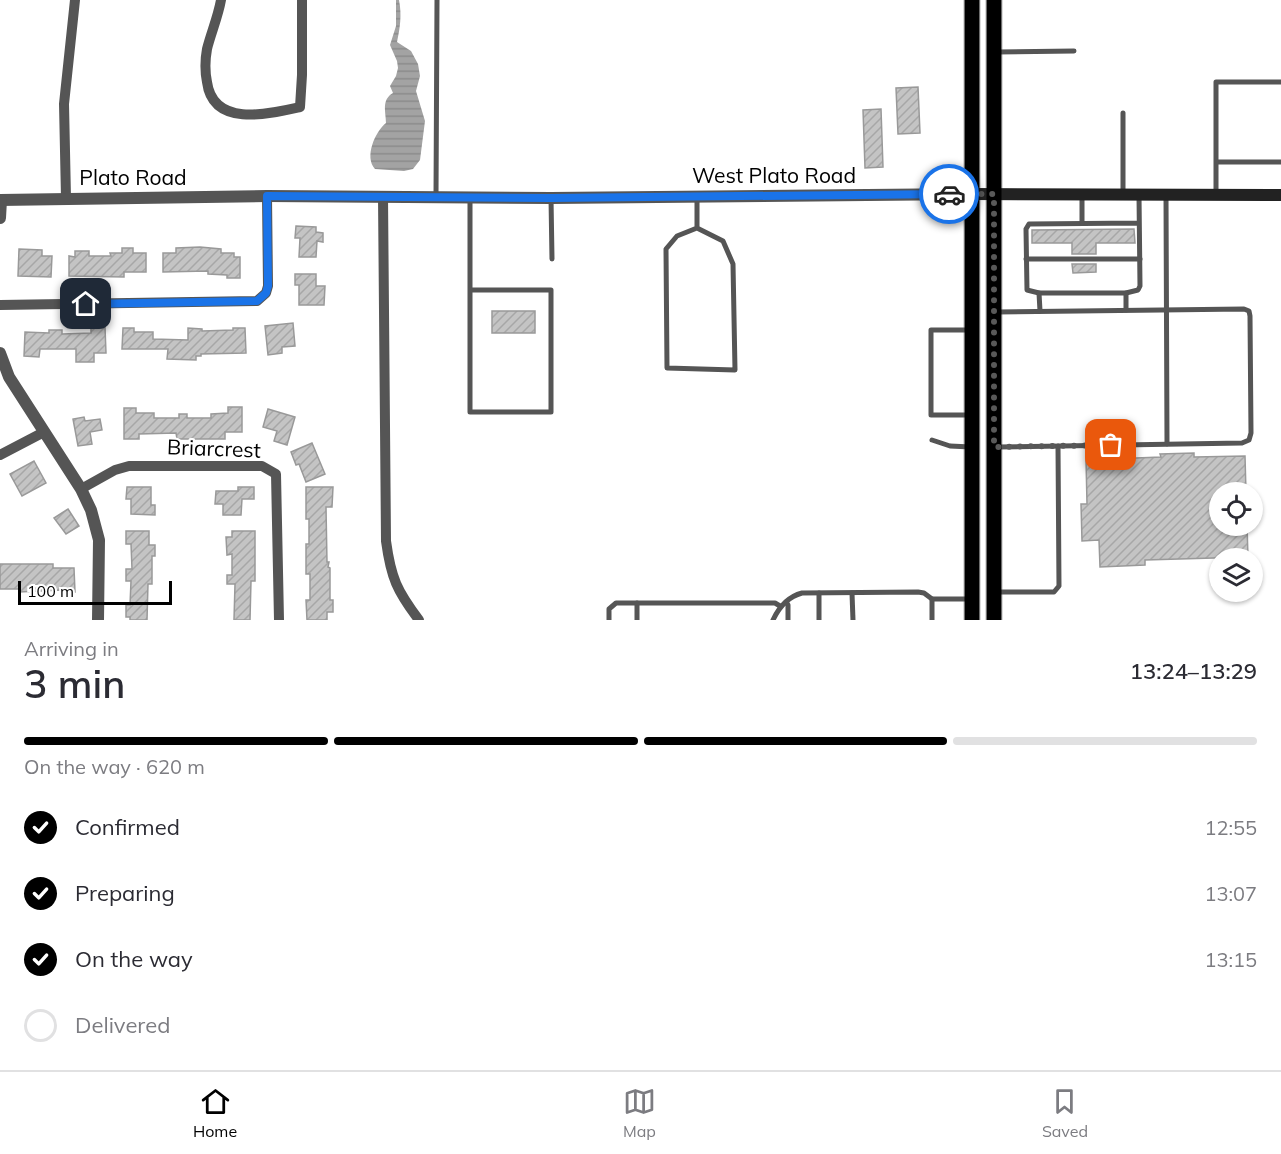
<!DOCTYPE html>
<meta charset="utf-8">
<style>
:root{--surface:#fff;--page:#f2f2f3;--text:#2b2b33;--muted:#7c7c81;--line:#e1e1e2;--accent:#000}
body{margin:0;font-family:Mulish,sans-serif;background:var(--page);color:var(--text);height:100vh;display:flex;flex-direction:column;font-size:22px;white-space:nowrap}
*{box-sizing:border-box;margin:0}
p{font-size:20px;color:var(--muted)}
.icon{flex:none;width:33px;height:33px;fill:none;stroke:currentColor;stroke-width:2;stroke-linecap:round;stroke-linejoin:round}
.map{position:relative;height:620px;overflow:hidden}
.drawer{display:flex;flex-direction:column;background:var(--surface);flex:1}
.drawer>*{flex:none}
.controls{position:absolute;left:1209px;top:482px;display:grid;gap:12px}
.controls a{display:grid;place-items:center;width:54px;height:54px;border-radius:50%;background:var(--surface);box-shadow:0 2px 4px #0004;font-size:30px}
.scale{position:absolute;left:18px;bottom:15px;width:154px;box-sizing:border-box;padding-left:6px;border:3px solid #000;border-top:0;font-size:16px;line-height:21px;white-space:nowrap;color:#000;-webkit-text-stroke:4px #fff;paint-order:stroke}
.pin{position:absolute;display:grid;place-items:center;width:51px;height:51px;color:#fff;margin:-26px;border-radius:12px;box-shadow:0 3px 9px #0006}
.courier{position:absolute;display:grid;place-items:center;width:60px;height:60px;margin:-30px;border:4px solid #1a73e8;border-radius:50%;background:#fff;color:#222;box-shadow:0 2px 8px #0007}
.summary em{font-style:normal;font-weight:600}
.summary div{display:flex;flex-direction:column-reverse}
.summary{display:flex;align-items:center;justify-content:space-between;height:102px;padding:0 24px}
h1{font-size:39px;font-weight:600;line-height:45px}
.bar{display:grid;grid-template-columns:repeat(4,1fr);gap:9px 6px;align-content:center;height:72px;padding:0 24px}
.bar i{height:8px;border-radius:4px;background:var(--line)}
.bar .active{background:var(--accent)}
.bar p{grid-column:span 4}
ol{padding:0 24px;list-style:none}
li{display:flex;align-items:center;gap:18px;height:66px}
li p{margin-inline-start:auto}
li .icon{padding:6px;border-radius:50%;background:var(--accent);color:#fff;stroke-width:4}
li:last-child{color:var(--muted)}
li i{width:33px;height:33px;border:3px solid var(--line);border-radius:50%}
.tabs{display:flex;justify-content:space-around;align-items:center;height:84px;border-top:2px solid var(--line);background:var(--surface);font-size:16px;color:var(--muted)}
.tabs a{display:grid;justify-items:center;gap:3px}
.tabs .active{color:var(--accent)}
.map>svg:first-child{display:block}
</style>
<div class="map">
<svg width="1281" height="620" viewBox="0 0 1281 620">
<defs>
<pattern id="water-rules" width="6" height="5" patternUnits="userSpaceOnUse" patternTransform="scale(1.5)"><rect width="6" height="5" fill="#a3a3a3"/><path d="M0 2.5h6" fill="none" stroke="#8b8b8b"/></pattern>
<pattern id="building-hatch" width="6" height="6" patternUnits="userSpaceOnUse" patternTransform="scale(1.5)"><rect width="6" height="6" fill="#c4c4c4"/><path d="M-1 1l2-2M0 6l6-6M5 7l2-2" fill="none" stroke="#a7a7a7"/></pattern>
</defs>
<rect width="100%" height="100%" fill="#fff"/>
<path fill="url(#water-rules)" d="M396,0H399C402,15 400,28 397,42L411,51L418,64L420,76L416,91L425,121L420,160L413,169L404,171L375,169C364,157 375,132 386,123C386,112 381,100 393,93L390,86L396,76L398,68L397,61L390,45L396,26Z"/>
<g fill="url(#building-hatch)" stroke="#999" stroke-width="1.5">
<polygon points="918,87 920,133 898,134 896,88"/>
<polygon points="881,109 883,167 865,168 863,110"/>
<polygon points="296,226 316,227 316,232 323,233 323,242 317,241 316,257 299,257 300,238 295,238"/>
<polygon points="1134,229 1135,243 1096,243 1096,254 1072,254 1072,243 1032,243 1032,230"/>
<polygon points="200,247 221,249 221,253 234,253 234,257 240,257 240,278 227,278 227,275 208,274 208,271 163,272 163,253 176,253 176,248"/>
<polygon points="122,248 133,248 133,253 146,253 146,272 124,272 124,277 69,276 69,256 75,257 75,251 89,251 89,256 111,256 110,253 122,253"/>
<polygon points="19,249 42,250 42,256 52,256 51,277 18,276"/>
<polygon points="1072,264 1096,264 1096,272 1073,273"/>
<polygon points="295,274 316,274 316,286 325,286 324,305 299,305 299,285 295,285"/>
<rect x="492" y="311" width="43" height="22"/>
<polygon points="293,323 295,346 282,347 282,353 268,355 265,326"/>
<polygon points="91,327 105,327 106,353 94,353 94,362 76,362 76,349 40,349 39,357 24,356 25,332 49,333 49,330 62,330 62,334 91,333"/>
<polygon points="123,328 134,328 134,332 153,332 153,339 188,340 188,328 202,329 202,331 233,330 233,328 245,328 246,353 201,354 201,356 196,356 196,360 167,359 168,349 122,349"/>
<polygon points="228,407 242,407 242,432 225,432 225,439 177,439 176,433 139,434 139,439 124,439 124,408 136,408 136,413 154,413 154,418 179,418 179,414 187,414 187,418 211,418 211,414 228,413"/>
<polygon points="268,409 295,417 287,445 274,441 277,431 263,427"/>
<polygon points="84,417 85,421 100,419 102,430 90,432 92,444 78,446 73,419"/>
<polygon points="312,443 325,474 306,482 299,464 296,465 291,452"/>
<polygon points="1194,453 1194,457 1245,456 1246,492 1220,492 1220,525 1247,525 1248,557 1145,560 1145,565 1100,567 1099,540 1082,541 1081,504 1087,504 1086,460 1161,457 1160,454"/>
<polygon points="34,461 46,483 22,496 10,474"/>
<polygon points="127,487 151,487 151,505 155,505 155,515 131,514 131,499 126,499"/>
<polygon points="238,487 254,487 254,499 242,499 241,515 223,515 223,504 215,504 216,491 238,491"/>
<polygon points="306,487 333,487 332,507 326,507 327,562 329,562 328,567 330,568 330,600 333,600 333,612 327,612 327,620 307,620 306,600 310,600 310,574 306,574 306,544 309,544 309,519 306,519"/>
<polygon points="68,509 79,526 66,534 54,518"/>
<polygon points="126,531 149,531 149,545 155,545 155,556 152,556 152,584 148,584 147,620 130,620 130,617 126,617 126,605 130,605 131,581 126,581 126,569 132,569 131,544 126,544"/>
<polygon points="232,531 255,531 255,581 251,581 250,620 234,620 235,584 227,584 227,575 232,575 232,554 227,555 226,537 232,537"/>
<polygon points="0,564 53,564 53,568 74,568 75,592 63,592 63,590 19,592 19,589 0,589"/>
</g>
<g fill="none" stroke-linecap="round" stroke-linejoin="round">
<defs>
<g id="primary">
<polyline points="972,0 972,620"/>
<polyline points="994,0 994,620"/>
</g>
</defs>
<use href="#primary" stroke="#dbdbdb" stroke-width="18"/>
<g stroke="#555" stroke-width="5">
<polyline points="996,52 1074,51"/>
<polyline points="1123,113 1123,194"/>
<polyline points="1217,162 1281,162"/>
<polyline points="1216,193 1216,82 1281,82"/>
<polyline points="1139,195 1140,286 1138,290 1126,293 1039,293 1027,290 1026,229 1029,224 1139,223"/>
<polyline points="1166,195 1167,444"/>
<polyline points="436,196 437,0"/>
<polyline points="1082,196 1082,223"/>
<polyline points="551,198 552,259"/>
<polyline points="697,198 697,228 723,241 733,264 735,370 667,368 666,249 677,236 697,228"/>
<polyline points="470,199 470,412 551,412 551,290 471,290"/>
<polyline points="1026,259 1140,259"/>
<polyline points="1039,293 1040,311"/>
<polyline points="1126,293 1126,310"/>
<polyline points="969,415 931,415 931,330 970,330"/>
<polyline points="932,440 950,446 971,447"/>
<polyline points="996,447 1242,443 1249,440 1251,433 1250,316 1249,311 1244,309 996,312"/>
<polyline points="996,592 1054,592 1059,586 1058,446"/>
<polyline points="819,593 819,620"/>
<polyline points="852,593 853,620"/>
<polyline points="932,599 932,620"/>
<polyline points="786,602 788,605 788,620"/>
<polyline points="637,603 637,620"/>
<polyline points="609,620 609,609 616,603 775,603 780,606"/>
<path d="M773,620C779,607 787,597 802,593L918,592L924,593L932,599H971"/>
</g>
<g stroke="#555" stroke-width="10">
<path d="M221,0C218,17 211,33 207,49C205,60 205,72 207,82C213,128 269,114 300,107L302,75V0"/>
<path d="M383,196L386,541C391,578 397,591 419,620"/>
<polyline points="66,198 64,104 75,0"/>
<polyline points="0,305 257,301 266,293 268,286 267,196"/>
<polyline points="0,455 44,432"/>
<polyline points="81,489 115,470 129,466 262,466 276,474 279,620"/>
</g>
<g stroke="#555" stroke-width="12">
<polyline points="0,200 267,196 551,198 972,194"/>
<polyline points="0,218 1,200"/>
<polyline points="0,353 9,377 81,489 91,510 99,540 98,620"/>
</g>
<polyline stroke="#222" stroke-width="12" points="972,194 1281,195"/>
<use href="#primary" stroke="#000" stroke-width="15"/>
</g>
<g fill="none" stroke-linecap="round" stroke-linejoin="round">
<polyline stroke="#595959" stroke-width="6" stroke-dasharray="0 10.8" points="949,194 994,194 994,447 1111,445"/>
<polyline stroke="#1a73e8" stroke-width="8" points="86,304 257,301 266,293 268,286 267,196 551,198 949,194"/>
</g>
<g text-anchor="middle" stroke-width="4.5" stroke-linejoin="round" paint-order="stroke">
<g font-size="21" fill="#000" stroke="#fff">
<text x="774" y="183">West Plato Road</text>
<text x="133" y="185">Plato Road</text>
<text transform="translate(214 449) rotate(2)" y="7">Briarcrest</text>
</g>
</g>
</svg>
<div class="controls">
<a><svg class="icon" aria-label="locate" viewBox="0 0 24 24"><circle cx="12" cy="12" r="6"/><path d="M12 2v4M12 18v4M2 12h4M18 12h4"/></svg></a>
<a><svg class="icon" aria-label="layers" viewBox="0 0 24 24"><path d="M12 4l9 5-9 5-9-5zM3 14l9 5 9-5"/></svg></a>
</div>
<div class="scale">100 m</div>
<div class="pin" style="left:1111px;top:445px;background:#ea580c"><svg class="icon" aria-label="bag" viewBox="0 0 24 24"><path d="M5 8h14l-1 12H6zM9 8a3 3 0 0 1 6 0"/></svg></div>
<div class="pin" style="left:86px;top:304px;background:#1f2937"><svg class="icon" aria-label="home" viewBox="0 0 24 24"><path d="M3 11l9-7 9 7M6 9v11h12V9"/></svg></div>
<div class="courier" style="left:949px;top:194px"><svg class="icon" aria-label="car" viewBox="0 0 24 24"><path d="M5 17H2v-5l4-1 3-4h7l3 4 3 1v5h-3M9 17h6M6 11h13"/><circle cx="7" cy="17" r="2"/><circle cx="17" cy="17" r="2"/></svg></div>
</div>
<section class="drawer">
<div class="summary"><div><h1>3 min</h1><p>Arriving in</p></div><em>13:24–13:29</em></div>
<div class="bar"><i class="active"></i><i class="active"></i><i class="active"></i><i></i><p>On the way · 620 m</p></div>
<ol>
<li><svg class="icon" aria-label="check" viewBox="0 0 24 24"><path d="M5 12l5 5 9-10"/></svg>Confirmed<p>12:55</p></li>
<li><svg class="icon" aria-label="check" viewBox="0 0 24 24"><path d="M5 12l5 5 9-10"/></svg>Preparing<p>13:07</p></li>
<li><svg class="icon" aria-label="check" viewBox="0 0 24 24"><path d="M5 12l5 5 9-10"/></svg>On the way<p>13:15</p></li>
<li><i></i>Delivered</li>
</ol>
</section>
<nav class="tabs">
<a class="active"><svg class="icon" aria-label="home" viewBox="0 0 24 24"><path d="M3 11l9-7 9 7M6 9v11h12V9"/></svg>Home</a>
<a><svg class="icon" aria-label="map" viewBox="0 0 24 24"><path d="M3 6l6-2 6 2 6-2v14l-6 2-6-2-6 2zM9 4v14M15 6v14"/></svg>Map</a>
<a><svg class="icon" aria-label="saved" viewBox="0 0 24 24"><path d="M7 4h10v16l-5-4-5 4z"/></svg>Saved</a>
</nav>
